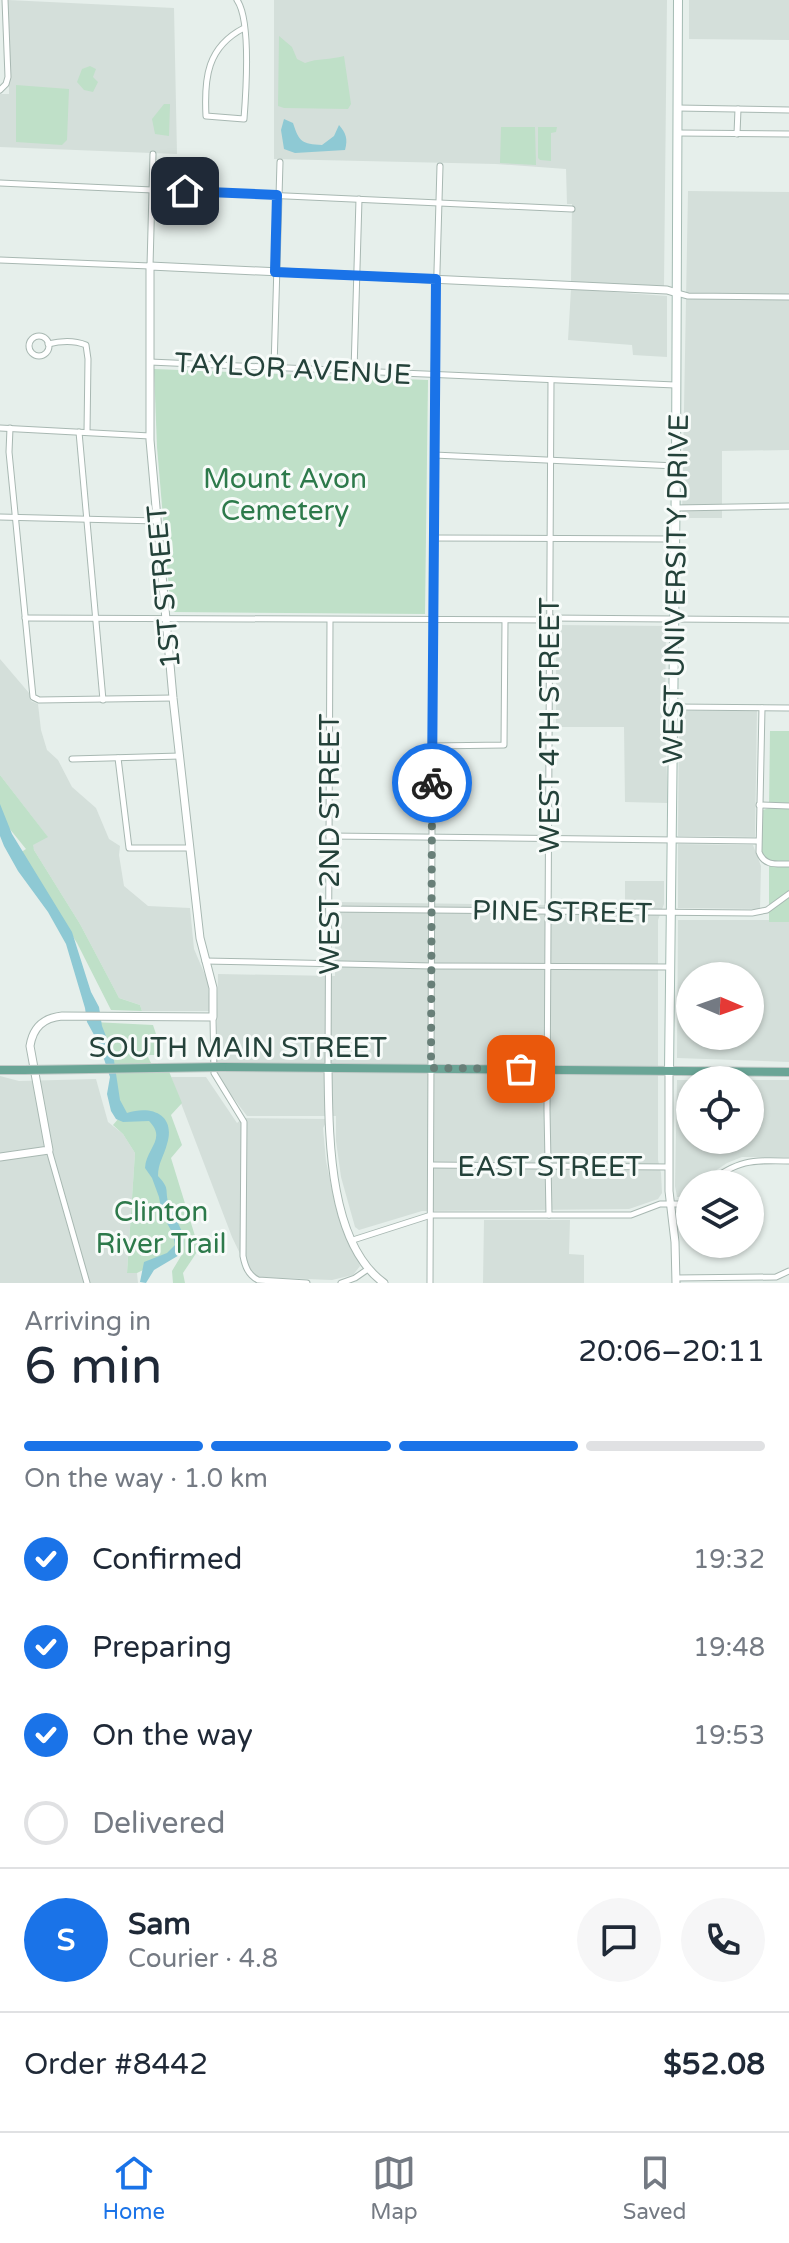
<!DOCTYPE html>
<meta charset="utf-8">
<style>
:root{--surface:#fff;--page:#f6f6f7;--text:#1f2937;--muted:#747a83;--line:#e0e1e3;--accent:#1a73e8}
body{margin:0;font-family:"Varela Round",sans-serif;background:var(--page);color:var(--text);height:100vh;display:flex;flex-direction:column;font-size:30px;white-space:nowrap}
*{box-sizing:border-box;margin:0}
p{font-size:26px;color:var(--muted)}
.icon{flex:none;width:44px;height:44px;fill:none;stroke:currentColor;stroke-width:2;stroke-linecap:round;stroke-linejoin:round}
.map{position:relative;height:1283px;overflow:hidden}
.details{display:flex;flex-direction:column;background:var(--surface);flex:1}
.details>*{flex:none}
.needle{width:52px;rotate:92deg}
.fabs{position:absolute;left:676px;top:962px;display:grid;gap:16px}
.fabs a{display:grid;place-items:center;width:88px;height:88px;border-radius:50%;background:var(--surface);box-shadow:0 2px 6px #0004;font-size:40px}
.pin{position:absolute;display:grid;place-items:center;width:68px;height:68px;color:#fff;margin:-34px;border-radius:16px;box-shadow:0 4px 12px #0006}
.courier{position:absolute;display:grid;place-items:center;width:80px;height:80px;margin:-40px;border:6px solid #1a73e8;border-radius:50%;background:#fff;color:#222;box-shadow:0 2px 10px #0007}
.head em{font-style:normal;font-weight:600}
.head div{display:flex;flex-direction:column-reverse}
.head{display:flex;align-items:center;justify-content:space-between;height:136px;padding:0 24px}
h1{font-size:52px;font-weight:600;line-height:60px}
.bar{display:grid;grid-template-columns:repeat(4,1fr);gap:12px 8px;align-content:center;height:96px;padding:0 24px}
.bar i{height:10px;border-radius:6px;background:var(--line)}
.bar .selected{background:var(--accent)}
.bar p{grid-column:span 4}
.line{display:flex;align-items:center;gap:20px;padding:0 24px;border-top:2px solid var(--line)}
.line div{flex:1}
.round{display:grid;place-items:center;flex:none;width:84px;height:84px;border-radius:42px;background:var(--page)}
ol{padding:0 24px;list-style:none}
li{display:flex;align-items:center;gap:24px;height:88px}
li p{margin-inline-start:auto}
li .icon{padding:8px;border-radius:50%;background:var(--accent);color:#fff;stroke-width:4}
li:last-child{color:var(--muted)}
li i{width:44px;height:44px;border:4px solid var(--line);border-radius:50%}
.tab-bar{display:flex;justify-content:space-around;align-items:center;height:112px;border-top:2px solid var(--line);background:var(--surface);font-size:22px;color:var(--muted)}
.tab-bar a{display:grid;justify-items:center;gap:4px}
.tab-bar .selected{color:var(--accent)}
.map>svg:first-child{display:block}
</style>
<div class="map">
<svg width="789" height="1283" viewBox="0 0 789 1283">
<rect width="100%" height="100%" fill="#e6efeb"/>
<g fill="#d4dfda" fill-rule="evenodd">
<polygon points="8,0 174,8 177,154 0,147 0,94 9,94"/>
<polygon points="274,0 667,0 664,286 571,282 572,204 567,204 566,169 496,164 274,159"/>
<polygon points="689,0 789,0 789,40 689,39"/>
<polygon points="688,191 789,192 789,450 722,451 722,518 682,518"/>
<polygon points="571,289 667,296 667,357 633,355 632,345 568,340"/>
<polygon points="556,625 666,626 665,727 668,803 625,802 624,727 556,727"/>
<polygon points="0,659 29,693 31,701 38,704 41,730 47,750 58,760 72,787 96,808 109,839 120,846 119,855 124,886 148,906 190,908 194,949 208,982 210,1011 142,1011 140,1005 119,998 117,994 80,924 34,850 32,845 47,836 0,775"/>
<polygon points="679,711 757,711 755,837 678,836"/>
<polygon points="678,844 753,845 761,866 760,909 678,908"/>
<polygon points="625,881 664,881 664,904 658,920 658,1160 661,1173 662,1193 658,1199 629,1209 422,1211 359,1230 355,1227 341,1177 336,1141 336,1116 247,1116 216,1075 218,974 335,976 335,902 625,906"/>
<path d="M678,920H769L770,922H789V1062L677,1058ZM690,976H750V1036H690Z"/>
<polygon points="0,1076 19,1081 96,1079 108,1122 123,1134 135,1153 127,1272 137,1273 138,1283 0,1283"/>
<polygon points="171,1077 206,1077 237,1123 243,1118 328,1119 323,1128 326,1161 333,1195 346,1235 360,1266 353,1275 332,1280 255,1277 244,1262 232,1237"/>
<path d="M677,1080H789V1157H742L727,1163L709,1175L700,1184H690V1193L685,1197H677L675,1186ZM690,1080H750V1140H690Z"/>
<polygon points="484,1220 570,1220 569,1254 584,1255 584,1283 483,1283"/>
</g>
<g fill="#bfe0c8">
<path d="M279,36L292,47L297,59L305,63C318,58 330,60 344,56L351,104L348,109L284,108L278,106Z"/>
<polygon points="90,66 96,69 93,77 98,82 93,92 84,90 77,82 82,69"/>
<polygon points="16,85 69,89 67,140 62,145 16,142"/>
<polygon points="164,104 170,104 169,136 155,134 152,119"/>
<polygon points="501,127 535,127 536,165 500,163"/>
<polygon points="538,127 557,127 556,132 551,133 551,161 540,160 538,158"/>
<polygon points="154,369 428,380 425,614 171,612 157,447"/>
<polygon points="770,731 789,731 789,922 769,922 769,861 761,853 762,813 763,810 769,808"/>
<polygon points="0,775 48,837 33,845 34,850 80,924 117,994 119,998 140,1005 142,1011 111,1010 77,943 20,853 26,849 0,817"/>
<polygon points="93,1022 153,1025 163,1055 147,1055 154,1069 168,1069 182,1103 171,1115 182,1145 171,1158 199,1249 183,1273 185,1283 173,1283 172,1271 181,1256 177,1253 137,1273 127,1273 135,1153 123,1134 113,1125 119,1118 121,1106"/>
</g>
<g fill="#8ec9d4">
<path d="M284,119L293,123C299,142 302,144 322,145L334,136L339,125C346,133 348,139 345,150L295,153L284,149L281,130Z"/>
<path d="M0,804L12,834L72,932L91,992L99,1007L102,1026L113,1054L120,1100L127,1113C152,1105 176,1115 167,1144C164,1156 158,1163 158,1176C171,1190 164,1189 169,1205C176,1223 189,1234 181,1254L154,1270L146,1283L140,1282L144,1262L167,1253L175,1245L173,1234L162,1214L159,1197L152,1178L145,1168C146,1148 167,1139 149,1121L123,1122L116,1119L111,1111L107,1094L110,1077L99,1044L87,1022L85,1008L66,944L48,912L18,871L4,846L0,836Z"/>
</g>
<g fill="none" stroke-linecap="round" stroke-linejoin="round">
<defs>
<g id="minor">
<path d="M237,0C251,20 246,93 244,119L206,116C204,78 207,47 244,28"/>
<polyline points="0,90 6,84 8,77 5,0"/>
<polyline points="678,108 789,110"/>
<polyline points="678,133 789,134"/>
<polyline points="737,134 738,109"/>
<polyline points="0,183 572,209"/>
<polyline points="0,260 150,266 153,154"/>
<polyline points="677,293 688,296 789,297"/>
<circle cx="39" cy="346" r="10"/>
<path d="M48,344C60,341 74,340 86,345L88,359L87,432"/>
<polyline points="150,362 675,385"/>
<polyline points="274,368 280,162"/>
<polyline points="354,371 359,199"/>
<polyline points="0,428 150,436"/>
<polyline points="10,428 9,452 33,697 39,700 173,698"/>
<polyline points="79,432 103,700"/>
<polyline points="434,455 676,466"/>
<polyline points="675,508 789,506"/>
<polyline points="0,517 157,521"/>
<polyline points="433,538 674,539"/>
<polyline points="25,618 549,620"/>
<polyline points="549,618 789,620"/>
<polyline points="674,707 789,708"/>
<path d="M762,708L759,852C764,866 776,864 789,864"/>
<polyline points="432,746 504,745 505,621"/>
<polyline points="118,758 129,848 190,848"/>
<polyline points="72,759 180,756"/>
<polyline points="759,805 789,806"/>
<polyline points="329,836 758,841"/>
<polyline points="329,909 752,913 767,910 789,894"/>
<polyline points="205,961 432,966 670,967"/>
<path d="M213,1017L214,1073L244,1122L243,1256C245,1266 248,1275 258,1280L307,1283"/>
<polyline points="328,1067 330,620"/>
<polyline points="49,1150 87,1283"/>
<polyline points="432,1165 669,1167"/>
<path d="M706,1184C738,1160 750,1160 789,1161"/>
<polyline points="549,1215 547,1110 551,380"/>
<polyline points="353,1240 431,1215 631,1215 660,1204 681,1204 690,1200"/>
<polyline points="676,1278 776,1277 789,1271"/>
<polyline points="341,1283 355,1278 368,1269"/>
<polyline points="430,1283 434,375 440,166"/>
</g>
<g id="tertiary">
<path d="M328,1067C329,1130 327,1242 384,1283"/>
<polyline points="669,1071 669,1191 675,1242 676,1283"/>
<path d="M0,1157L49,1150L30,1046C33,1027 43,1018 62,1016L213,1017V988L200,938L173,698L150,440V266L667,290L677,293"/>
</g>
<polyline id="secondary" points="669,1071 676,466 678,0"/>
<g id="primary">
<polyline points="222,1067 789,1072"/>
<polyline points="0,1070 24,1070"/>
</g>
</defs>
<use href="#minor" stroke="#a8b8b2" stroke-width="7"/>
<use href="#tertiary" stroke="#a8b8b2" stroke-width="9"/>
<use href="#secondary" stroke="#a4bbb3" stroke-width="10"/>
<use href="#primary" stroke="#c2cac8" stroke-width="10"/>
<use href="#minor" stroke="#fff" stroke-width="5"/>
<use href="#tertiary" stroke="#fff" stroke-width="7"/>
<use href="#secondary" stroke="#fff" stroke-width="8"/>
<use href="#primary" stroke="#6aa596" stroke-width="8"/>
<defs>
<polyline id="primary-bridge" points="24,1070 222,1067"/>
</defs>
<use href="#primary-bridge" stroke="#c2cac8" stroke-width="10" stroke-linecap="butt"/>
<use href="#primary-bridge" stroke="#6aa596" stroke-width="8"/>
</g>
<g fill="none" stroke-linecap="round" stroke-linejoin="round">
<polyline stroke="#687f78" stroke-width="8" stroke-dasharray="0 14.4" points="432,783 431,1068 521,1069"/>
<polyline stroke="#1a73e8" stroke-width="10" points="185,191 277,195 275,272 436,279 432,783"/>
</g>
<g text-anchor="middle" stroke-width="6" stroke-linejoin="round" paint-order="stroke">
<g font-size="28" fill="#24423a" stroke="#f7fbf9">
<text transform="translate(293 368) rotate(3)" y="10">TAYLOR AVENUE</text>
<text transform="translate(163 587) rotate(-95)" y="10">1ST STREET</text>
<text transform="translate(675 589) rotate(-89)" y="10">WEST UNIVERSITY DRIVE</text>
<text transform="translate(549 725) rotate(-90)" y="10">WEST 4TH STREET</text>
<text transform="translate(329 844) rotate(-90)" y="10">WEST 2ND STREET</text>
<text transform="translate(562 911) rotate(1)" y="10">PINE STREET</text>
<text x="238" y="1057">SOUTH MAIN STREET</text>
<text x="550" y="1176">EAST STREET</text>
</g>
<g font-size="28" fill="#2d7a4b" stroke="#f7fbf9">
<text x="285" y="488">Mount Avon<tspan x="285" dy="32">Cemetery</tspan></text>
<text x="161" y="1221">Clinton<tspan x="161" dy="32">River Trail</tspan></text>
</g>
</g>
</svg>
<div class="fabs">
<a><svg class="needle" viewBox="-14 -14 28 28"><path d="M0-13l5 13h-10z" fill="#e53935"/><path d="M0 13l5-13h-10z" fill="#747a83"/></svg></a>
<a><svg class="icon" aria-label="locate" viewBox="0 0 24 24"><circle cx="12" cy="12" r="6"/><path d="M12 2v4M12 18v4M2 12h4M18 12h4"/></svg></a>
<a><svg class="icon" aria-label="layers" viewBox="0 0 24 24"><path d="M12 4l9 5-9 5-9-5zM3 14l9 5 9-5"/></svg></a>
</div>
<div class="pin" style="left:521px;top:1069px;background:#ea580c"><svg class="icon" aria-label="bag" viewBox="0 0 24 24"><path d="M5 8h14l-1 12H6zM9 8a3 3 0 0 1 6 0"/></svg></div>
<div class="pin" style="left:185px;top:191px;background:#1f2937"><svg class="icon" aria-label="home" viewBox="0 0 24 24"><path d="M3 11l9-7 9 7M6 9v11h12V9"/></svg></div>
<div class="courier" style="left:432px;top:783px"><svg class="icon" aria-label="bike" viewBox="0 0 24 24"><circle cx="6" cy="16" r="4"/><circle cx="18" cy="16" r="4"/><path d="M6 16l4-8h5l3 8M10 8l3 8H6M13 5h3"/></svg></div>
</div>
<section class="details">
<div class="head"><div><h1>6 min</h1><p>Arriving in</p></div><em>20:06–20:11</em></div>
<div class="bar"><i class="selected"></i><i class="selected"></i><i class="selected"></i><i></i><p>On the way · 1.0 km</p></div>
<ol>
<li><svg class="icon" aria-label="check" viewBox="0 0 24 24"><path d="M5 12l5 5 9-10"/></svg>Confirmed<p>19:32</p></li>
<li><svg class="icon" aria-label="check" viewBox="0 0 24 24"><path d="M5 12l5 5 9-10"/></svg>Preparing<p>19:48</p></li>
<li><svg class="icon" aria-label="check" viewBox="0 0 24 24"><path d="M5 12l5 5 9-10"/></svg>On the way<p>19:53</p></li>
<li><i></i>Delivered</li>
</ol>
<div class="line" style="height:144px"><b class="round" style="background:var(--accent);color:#fff">S</b><div><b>Sam</b><p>Courier · 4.8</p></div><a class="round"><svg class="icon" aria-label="chat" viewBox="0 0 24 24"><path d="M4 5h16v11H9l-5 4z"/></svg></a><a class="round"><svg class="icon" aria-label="phone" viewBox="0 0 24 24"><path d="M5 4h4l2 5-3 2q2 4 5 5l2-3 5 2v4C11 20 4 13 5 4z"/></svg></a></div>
<div class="line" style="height:104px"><div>Order #8442</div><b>$52.08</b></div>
</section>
<nav class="tab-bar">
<a class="selected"><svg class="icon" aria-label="home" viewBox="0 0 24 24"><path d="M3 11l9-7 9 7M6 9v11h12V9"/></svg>Home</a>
<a><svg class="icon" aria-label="map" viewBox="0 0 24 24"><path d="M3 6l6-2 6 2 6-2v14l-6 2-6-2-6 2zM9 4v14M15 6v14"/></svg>Map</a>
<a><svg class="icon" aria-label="saved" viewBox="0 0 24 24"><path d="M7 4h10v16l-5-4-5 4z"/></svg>Saved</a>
</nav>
